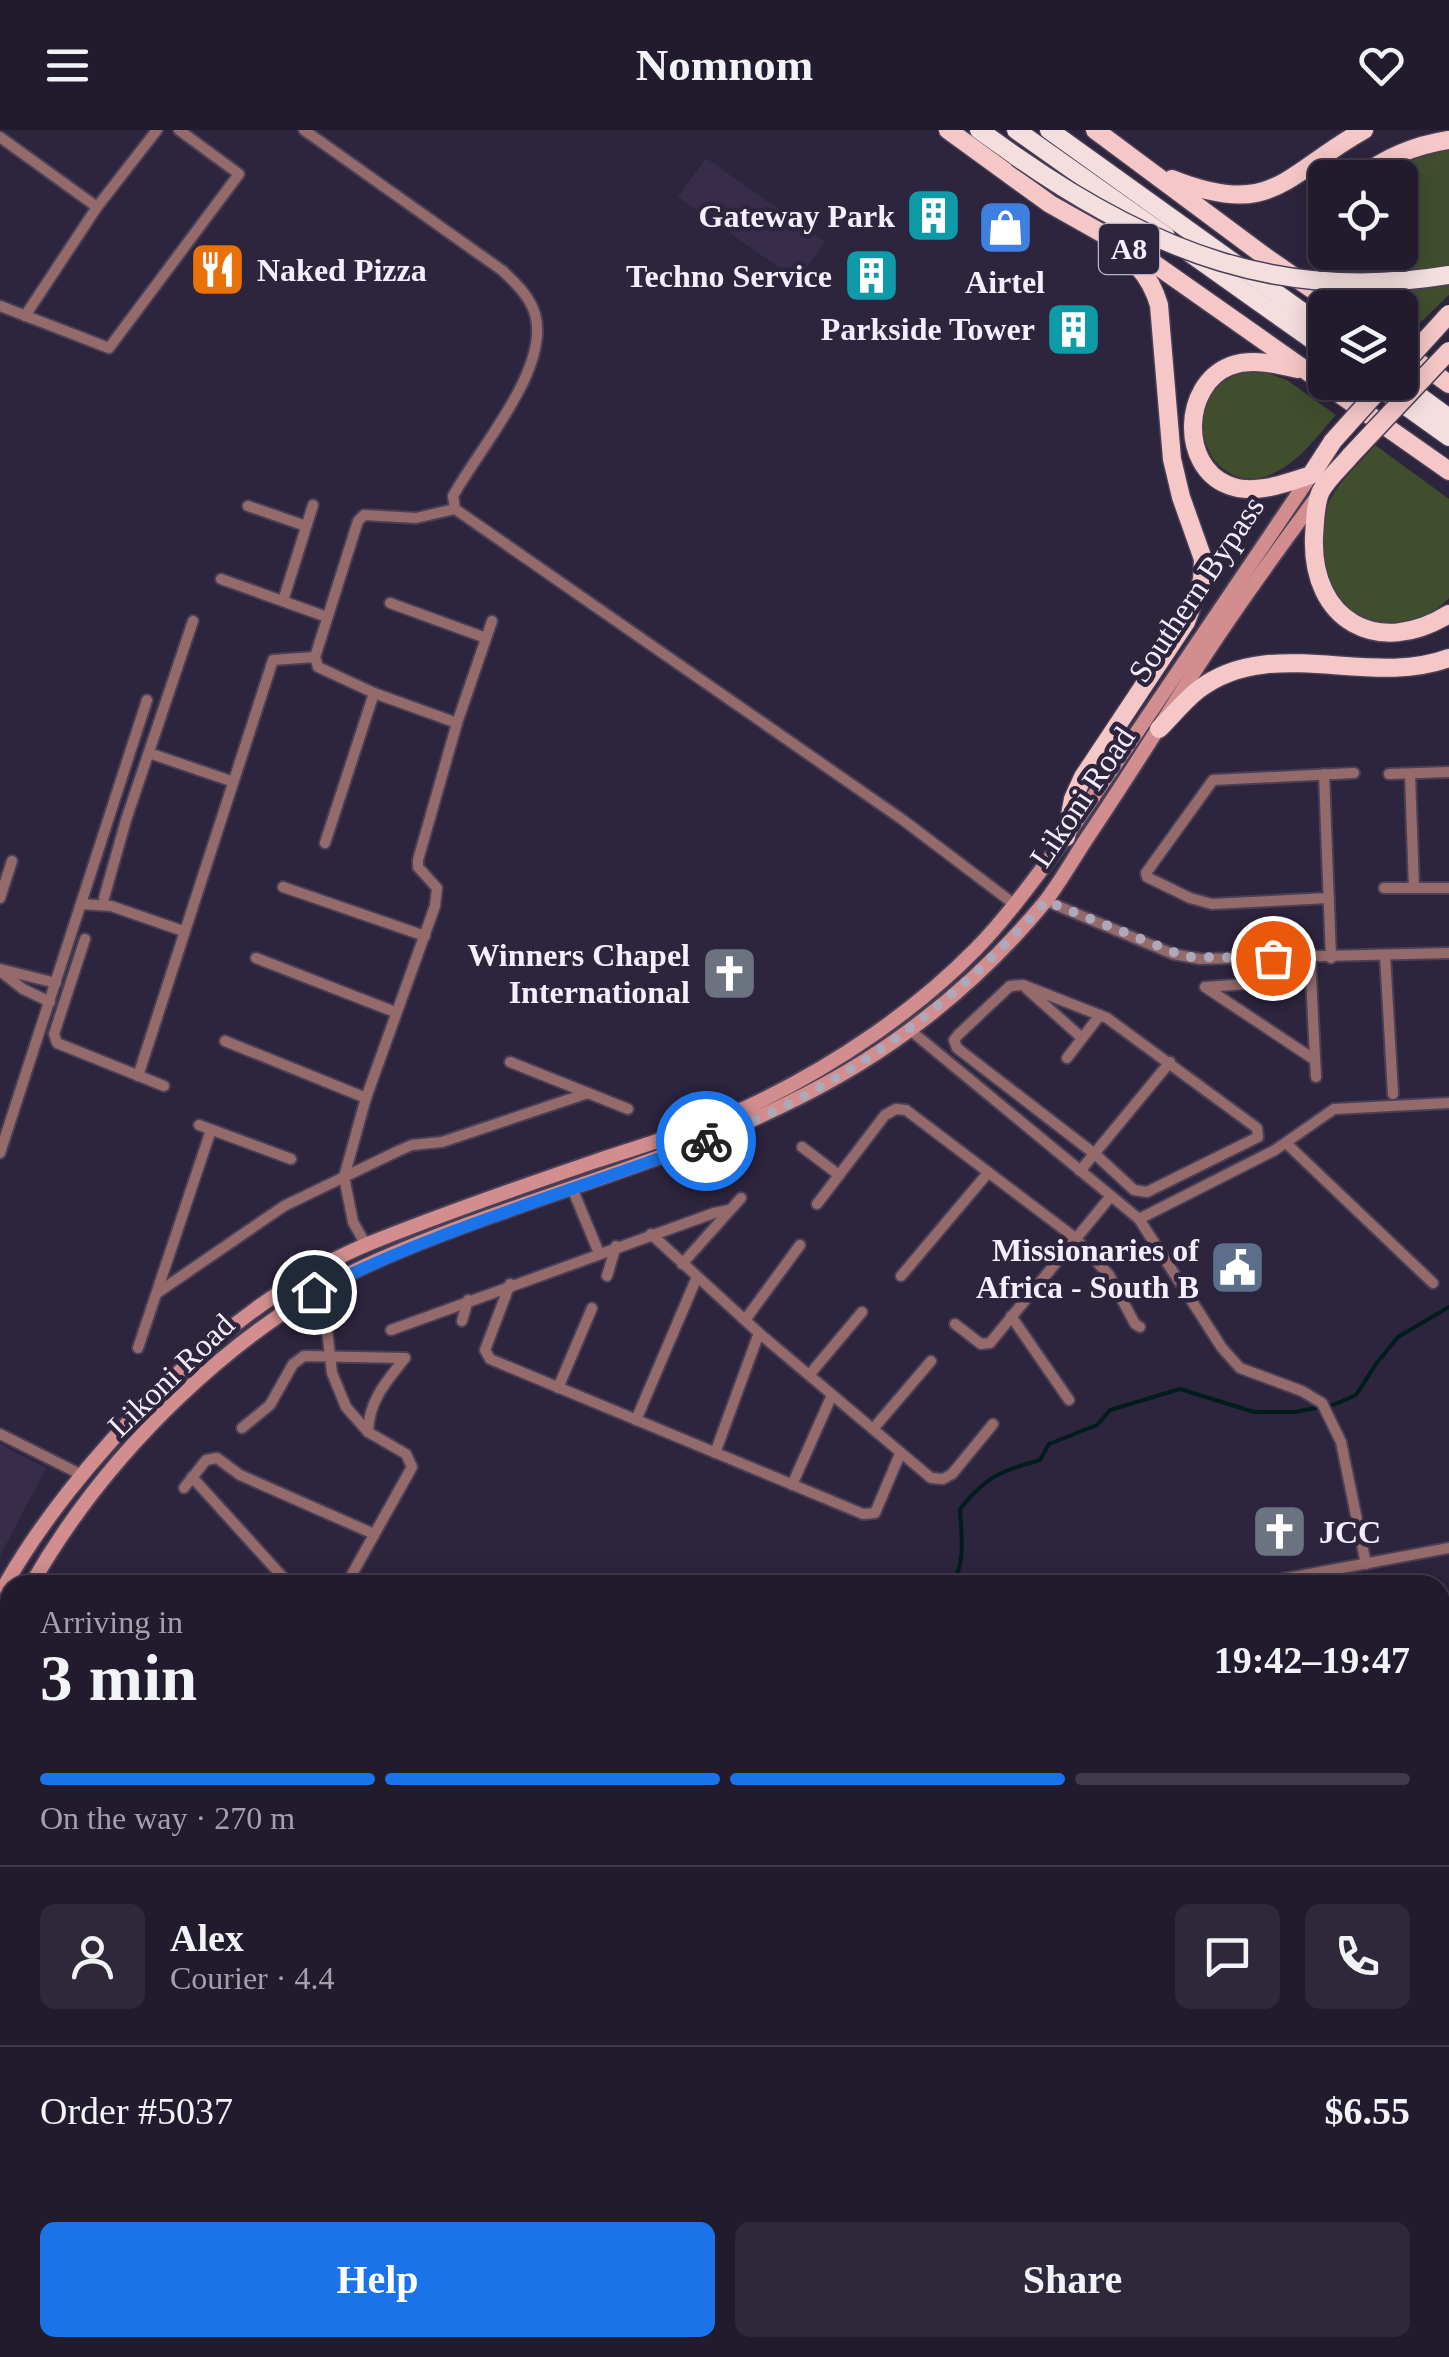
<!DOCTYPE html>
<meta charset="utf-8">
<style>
:root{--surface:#221b2e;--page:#2e283a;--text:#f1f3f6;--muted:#a2a1aa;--line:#3f394a;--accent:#1a73e8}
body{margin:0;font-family:"Times New Roman",serif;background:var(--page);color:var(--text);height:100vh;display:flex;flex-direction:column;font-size:38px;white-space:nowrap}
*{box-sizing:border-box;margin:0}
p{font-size:32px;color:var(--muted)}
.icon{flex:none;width:55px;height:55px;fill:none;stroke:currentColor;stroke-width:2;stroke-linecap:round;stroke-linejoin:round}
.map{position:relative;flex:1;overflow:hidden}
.side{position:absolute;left:0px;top:1445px;width:1450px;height:782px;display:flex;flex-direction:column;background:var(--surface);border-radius:30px 30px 0 0;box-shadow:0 5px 25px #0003,0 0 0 2px var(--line)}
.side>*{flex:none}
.fabs{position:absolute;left:1308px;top:30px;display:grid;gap:20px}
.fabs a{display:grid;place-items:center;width:110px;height:110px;border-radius:15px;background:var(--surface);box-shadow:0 5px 25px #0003,0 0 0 2px var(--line);font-size:50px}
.pin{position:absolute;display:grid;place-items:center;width:85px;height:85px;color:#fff;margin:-42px;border:5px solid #fff;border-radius:50%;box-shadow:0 2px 10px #0007}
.courier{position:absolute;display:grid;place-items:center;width:100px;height:100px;margin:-50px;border:8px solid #1a73e8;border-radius:50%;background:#fff;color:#222;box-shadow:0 2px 12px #0007}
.headline em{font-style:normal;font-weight:700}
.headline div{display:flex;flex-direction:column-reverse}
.headline{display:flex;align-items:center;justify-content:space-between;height:170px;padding:0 40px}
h1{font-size:65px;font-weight:700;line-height:75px}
.bar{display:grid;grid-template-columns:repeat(4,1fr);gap:15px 10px;align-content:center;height:120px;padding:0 40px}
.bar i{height:12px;border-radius:8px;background:var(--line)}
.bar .selected{background:var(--accent)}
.bar p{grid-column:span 4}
.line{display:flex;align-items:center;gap:25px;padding:0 40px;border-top:2px solid var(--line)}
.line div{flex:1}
.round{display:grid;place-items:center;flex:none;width:105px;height:105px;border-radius:15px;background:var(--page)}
.cta{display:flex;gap:20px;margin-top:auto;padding:20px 40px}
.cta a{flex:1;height:115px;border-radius:15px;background:var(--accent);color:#fff;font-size:40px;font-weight:700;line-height:115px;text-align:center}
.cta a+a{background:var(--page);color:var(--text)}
header{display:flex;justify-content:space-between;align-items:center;height:130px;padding:0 40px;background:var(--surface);font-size:45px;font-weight:700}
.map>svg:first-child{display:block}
</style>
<header><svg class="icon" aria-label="menu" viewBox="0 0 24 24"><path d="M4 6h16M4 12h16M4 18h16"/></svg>Nomnom<svg class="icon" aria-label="heart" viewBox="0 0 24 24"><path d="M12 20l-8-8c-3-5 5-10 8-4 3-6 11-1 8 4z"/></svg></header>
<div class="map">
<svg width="1449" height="2227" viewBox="0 0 1449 2227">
<rect width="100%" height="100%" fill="#2d243d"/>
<g fill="#382c4b">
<polygon points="706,28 825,112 797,150 678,67"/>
<polygon points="0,1314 46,1338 0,1426"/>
<polygon points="0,1903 10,1903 10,2218 506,2218 515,2227 0,2227"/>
<polygon points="1237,2218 1353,2218 1369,2227 1256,2227"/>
</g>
<g fill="#404e2e">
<path d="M1449,18V165L1404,208L1400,205V178L1366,177C1350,163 1336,145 1334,123L1400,122V48L1373,47L1390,36Z"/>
<path d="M1259,240L1287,250L1336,285C1318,305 1300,331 1274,343C1201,377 1165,247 1259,240Z"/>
<path d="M1375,315L1449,369V468C1416,503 1357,502 1331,458C1322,442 1322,423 1323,405C1323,393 1325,379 1331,368C1341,349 1361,332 1375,315Z"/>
</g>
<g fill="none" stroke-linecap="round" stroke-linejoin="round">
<g stroke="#001d1e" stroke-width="4">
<path d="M950,1455C967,1438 961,1401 960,1379C987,1346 1000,1341 1040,1330L1049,1314L1097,1295L1110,1280L1180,1259L1254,1282H1294L1333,1275L1356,1265L1376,1234L1398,1207L1449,1177"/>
<polyline points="0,1679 10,1679"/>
<polyline points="852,2218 898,2227"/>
<polyline points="1225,2218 1242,2227"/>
<polyline points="929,2227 978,2218"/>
</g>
<defs>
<g id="minor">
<path d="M304,0L503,141C516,154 529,165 535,184C551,238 478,320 453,366L455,379L903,690L1014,774"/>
<polyline points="0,7 97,77 25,186"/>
<polyline points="97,77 157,0"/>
<polyline points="0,176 109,218 239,44 179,0"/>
<polyline points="248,376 306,396"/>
<polyline points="455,379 416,388 364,385 358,391 315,527 318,537 374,563 457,593"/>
<polyline points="221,449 327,487"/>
<polyline points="283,471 313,375"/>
<polyline points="390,473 486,508"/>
<polyline points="149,623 231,651"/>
<polyline points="1324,644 1331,828"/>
<polyline points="1389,644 1449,642"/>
<polyline points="1410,644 1414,758"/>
<polyline points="325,713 374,563"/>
<polyline points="283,757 425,806"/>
<polyline points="1384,758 1449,758"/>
<polyline points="0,768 12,731"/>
<polyline points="104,768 126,690 193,491"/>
<polyline points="1329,768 1212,774 1190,768 1147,747 1146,743 1213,650 1354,643"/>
<polyline points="1046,771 1173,824 1200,829 1449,823"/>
<polyline points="81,774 111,776 183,801"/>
<polyline points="85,809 54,904 57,913 164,956"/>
<polyline points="1385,825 1393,964"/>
<polyline points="1310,827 1316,947"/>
<polyline points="256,828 395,882"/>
<polyline points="0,839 56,853"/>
<polyline points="0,841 23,859 50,872"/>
<polygon points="1023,855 1107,888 1257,998 1258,1007 1147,1062 1134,1060 1096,1025 957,918 954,910 958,905 1010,856"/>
<polyline points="1205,857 1315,930"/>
<polyline points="1206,857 1311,849"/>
<polyline points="1027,859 1082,908"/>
<polyline points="910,900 1139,1089 1222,1218 1240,1238 1302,1261 1322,1273 1341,1312 1366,1434"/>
<polyline points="225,911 366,968"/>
<polyline points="1067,928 1100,885"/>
<polyline points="510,932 628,979"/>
<polyline points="138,946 273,530 315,527"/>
<polyline points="199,995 291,1029"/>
<polyline points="1286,1013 1433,1153"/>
<polyline points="802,1017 839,1045"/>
<polyline points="0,1023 147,570"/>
<polyline points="1080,1041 1170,932"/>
<polyline points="572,1058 599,1123"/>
<polyline points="817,1074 885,985 896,979 906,980 1074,1107 1109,1145 1135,1194 1140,1197"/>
<polyline points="1139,1089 1275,1020 1334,979 1449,973"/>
<polyline points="651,1104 759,1203 931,1348 943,1349 952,1344 993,1294"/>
<polyline points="366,1115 353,1092 344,1047 366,968 435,776 437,758 418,737 418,730 457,593 492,491"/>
<polyline points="682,1134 741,1068"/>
<polyline points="607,1146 616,1116"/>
<polyline points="901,1146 987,1044"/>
<polyline points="510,1154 485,1220 490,1229 863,1384 875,1383 900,1324"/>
<polyline points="157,1163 284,1076 398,1021 412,1015 442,1012 588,963"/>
<polyline points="305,1168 327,1200 332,1243 346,1277 368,1302 406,1324 412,1337 346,1455"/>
<polyline points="1011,1186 1069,1270"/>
<polyline points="745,1190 800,1115"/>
<polyline points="462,1191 468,1170"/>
<polyline points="955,1194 981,1214 990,1213 1111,1066"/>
<polyline points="391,1200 714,1083 729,1080"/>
<polyline points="138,1218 211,1000"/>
<polyline points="810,1244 862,1182"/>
<polyline points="558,1258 592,1178"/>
<polyline points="636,1290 697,1147"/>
<polyline points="242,1298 270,1275 293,1234 304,1226 405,1228"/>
<polyline points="873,1299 931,1231"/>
<path d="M368,1302C369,1270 386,1252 405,1228"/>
<polyline points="0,1304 82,1345"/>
<polyline points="715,1323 759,1203"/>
<polyline points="192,1347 290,1455"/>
<polyline points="792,1355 832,1265"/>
<polyline points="184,1358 206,1330 217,1328 240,1345 374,1404"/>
<polyline points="1268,1455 1283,1449 1449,1418"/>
<polyline points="1440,1647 1445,1647 1442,1620"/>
<polyline points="1440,1710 1449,1718"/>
<polyline points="1440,1807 1449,1812"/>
<polyline points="1440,1862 1449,1867"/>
<polyline points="1440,1953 1449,1952"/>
<polyline points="1440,2182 1449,2187"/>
<polyline points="1368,2218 1386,2227"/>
<polyline points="738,2227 738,2218"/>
</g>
<g id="secondary">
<path d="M31,1455C106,1323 237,1193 376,1131C555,1052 752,1018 911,899C960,863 1005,820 1044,773C1060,753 1073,729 1087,708C1120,659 1151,610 1182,561C1224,494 1270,430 1317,367"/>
<path d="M0,1464C71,1334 229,1171 368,1114C442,1084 520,1057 596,1031C650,1013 708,997 760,971C838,933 915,881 976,819C1009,785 1037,745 1066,707L1311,345"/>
<polyline points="0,1516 10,1495"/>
<polyline points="0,1895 10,1895"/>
<polyline points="0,2207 10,2211"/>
<polyline points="24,2218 46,2227"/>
<polyline points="406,2218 415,2227"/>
<polyline points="0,2223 9,2227"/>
</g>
<g id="trunk">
<polyline points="948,0 1050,74 1146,128 1449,341"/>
<polyline points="1095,0 1263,125 1339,178"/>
<path d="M1359,48C1386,27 1416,15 1449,10"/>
<path d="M1172,49C1273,89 1284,45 1364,0"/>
<polyline points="1326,122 1335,152 1355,178"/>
<polyline points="1400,219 1449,254"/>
<path d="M1298,239C1276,234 1252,228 1230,236C1182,255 1180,336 1228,355C1254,366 1286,353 1311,345L1333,311"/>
<path d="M1351,325C1342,336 1328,348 1321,361C1315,373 1315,394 1314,407C1311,491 1378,528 1449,484"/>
<path d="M1159,599C1172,586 1184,571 1198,560C1270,504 1369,558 1449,528"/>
<path d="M1066,707L1073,669L1083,647L1186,492L1202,450L1203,429L1181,367L1172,329L1159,175C1150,143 1130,127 1106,107"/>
</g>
<g id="motorway">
<polyline points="979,0 1017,27"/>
<polyline points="1016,0 1166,106"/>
<polyline points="1049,0 1325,198"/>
<polyline points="1191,124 1325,219"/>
<polyline points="1372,252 1449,307"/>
<polyline points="1400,252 1449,288"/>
</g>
</defs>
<use href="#minor" stroke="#494058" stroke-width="14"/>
<use href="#secondary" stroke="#494058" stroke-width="18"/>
<use href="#trunk" stroke="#494058" stroke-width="21"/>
<use href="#motorway" stroke="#494058" stroke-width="21"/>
<use href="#minor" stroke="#956a6a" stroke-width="10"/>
<use href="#secondary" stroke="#d28e8f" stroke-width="14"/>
<use href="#trunk" stroke="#f5c7c7" stroke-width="18"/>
<use href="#motorway" stroke="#f4dede" stroke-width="18"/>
<polyline stroke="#cdc7d7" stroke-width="4" stroke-dasharray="15 8" stroke-linecap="butt" points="0,1845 10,1845"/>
<defs>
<g id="trunk-bridge">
<polyline points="1400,238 1449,184"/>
<polyline points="1333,311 1386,252"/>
<polyline points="1351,325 1449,221"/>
</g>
<path id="motorway-bridge" d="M1017,27C1152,121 1282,173 1449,145"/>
</defs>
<use href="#trunk-bridge" stroke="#494058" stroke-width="21" stroke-linecap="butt"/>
<use href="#motorway-bridge" stroke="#494058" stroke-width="21" stroke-linecap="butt"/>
<use href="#trunk-bridge" stroke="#f5c7c7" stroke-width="18"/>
<use href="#motorway-bridge" stroke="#f4dede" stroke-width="18"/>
</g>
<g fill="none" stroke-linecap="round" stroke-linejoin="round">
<path stroke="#aea8ba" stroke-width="10" stroke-dasharray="0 18" d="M706,1011C845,957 947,881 1046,771L1186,827L1273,828"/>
<path stroke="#1a73e8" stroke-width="12" d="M314,1162C439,1098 575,1061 706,1011"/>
</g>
<defs>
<symbol id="building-square" viewBox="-11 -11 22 22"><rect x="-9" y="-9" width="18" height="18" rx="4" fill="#0f9aa8" stroke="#2d243d"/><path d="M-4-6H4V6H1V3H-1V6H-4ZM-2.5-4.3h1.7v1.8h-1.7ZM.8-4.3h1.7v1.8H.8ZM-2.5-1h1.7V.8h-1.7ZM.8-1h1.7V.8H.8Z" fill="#fff"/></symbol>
<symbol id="shop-square" viewBox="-11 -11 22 22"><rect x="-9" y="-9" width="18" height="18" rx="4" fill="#3f7fe0" stroke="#2d243d"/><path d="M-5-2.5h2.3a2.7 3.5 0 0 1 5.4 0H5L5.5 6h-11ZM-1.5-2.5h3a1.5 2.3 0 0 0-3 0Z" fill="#fff"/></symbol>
<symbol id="restaurant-square" viewBox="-11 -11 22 22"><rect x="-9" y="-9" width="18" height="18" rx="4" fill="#e8710a" stroke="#2d243d"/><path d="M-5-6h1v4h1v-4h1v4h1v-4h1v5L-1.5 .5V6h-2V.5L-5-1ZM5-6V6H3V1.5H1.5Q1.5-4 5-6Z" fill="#fff"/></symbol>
<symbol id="church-square" viewBox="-11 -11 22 22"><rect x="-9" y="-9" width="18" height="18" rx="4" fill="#6b7280" stroke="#2d243d"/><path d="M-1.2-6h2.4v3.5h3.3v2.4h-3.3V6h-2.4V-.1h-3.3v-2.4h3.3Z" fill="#fff"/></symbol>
<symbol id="civic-square" viewBox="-11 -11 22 22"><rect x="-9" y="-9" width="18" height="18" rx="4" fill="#5c6f8a" stroke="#2d243d"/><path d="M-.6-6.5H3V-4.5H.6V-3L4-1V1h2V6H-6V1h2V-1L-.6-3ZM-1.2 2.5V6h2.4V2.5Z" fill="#fff"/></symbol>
</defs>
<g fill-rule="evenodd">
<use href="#building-square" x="902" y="54" width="63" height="63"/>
<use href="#shop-square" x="974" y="66" width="63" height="63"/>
<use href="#restaurant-square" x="186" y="108" width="63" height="63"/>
<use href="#building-square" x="840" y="114" width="63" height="63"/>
<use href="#building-square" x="1042" y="168" width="63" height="63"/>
<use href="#church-square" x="698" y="812" width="63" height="63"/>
<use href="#civic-square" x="1206" y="1106" width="63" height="63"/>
<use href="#church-square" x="1248" y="1370" width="63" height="63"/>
</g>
<g text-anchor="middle" stroke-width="9" stroke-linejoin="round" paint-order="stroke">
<rect fill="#2d243d" stroke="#b8b2c3" stroke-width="2.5" x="1099" y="94" width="60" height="50" rx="8"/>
<g font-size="30" font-weight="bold" fill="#f4effd">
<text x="1129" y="129">A8</text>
</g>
<g font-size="32" font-weight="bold" fill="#f4effd" stroke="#2d243d" text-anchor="end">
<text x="895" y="97">Gateway Park</text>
<text x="257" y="151" text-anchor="start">Naked Pizza</text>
<text x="832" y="157">Techno Service</text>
<text x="1005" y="163" text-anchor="middle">Airtel</text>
<text x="1035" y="210">Parkside Tower</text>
<text x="690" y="836">Winners Chapel<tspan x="690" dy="37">International</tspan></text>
<text x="1199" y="1131">Missionaries of<tspan x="1199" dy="37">Africa - South B</tspan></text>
<text x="1319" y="1413" text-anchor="start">JCC</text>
</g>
<g font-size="32" fill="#f4effd" stroke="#2d243d">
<text transform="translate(1196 459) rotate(-56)" y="11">Southern Bypass</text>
<text transform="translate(1082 667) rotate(-56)" y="11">Likoni Road</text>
<text transform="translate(171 1245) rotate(-44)" y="11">Likoni Road</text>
</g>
</g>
</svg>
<div class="fabs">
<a><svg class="icon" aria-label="locate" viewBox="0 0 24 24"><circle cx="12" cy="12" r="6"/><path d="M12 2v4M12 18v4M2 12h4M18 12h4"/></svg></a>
<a><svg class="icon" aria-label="layers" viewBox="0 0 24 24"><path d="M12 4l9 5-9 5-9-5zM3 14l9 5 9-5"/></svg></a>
</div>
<div class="pin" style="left:1273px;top:828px;background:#ea580c"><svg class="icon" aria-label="bag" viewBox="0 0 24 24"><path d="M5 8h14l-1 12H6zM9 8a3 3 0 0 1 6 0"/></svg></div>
<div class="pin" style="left:314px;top:1162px;background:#1f2937"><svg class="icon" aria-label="home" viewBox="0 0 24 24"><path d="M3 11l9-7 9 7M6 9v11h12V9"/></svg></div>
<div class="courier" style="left:706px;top:1011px"><svg class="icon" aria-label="bike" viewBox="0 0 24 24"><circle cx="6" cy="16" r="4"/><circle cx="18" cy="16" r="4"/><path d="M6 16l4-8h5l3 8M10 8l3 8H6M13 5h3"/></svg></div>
<section class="side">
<div class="headline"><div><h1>3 min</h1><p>Arriving in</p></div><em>19:42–19:47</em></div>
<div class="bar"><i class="selected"></i><i class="selected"></i><i class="selected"></i><i></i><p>On the way · 270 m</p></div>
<div class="line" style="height:180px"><a class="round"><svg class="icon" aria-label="person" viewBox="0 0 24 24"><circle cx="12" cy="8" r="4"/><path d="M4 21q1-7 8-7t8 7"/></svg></a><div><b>Alex</b><p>Courier · 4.4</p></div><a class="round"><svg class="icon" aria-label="chat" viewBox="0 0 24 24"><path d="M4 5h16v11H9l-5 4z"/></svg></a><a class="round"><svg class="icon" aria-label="phone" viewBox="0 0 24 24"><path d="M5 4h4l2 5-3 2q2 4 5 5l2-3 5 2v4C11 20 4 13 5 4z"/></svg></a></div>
<div class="line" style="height:130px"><div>Order #5037</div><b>$6.55</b></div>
<div class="cta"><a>Help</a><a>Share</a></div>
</section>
</div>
